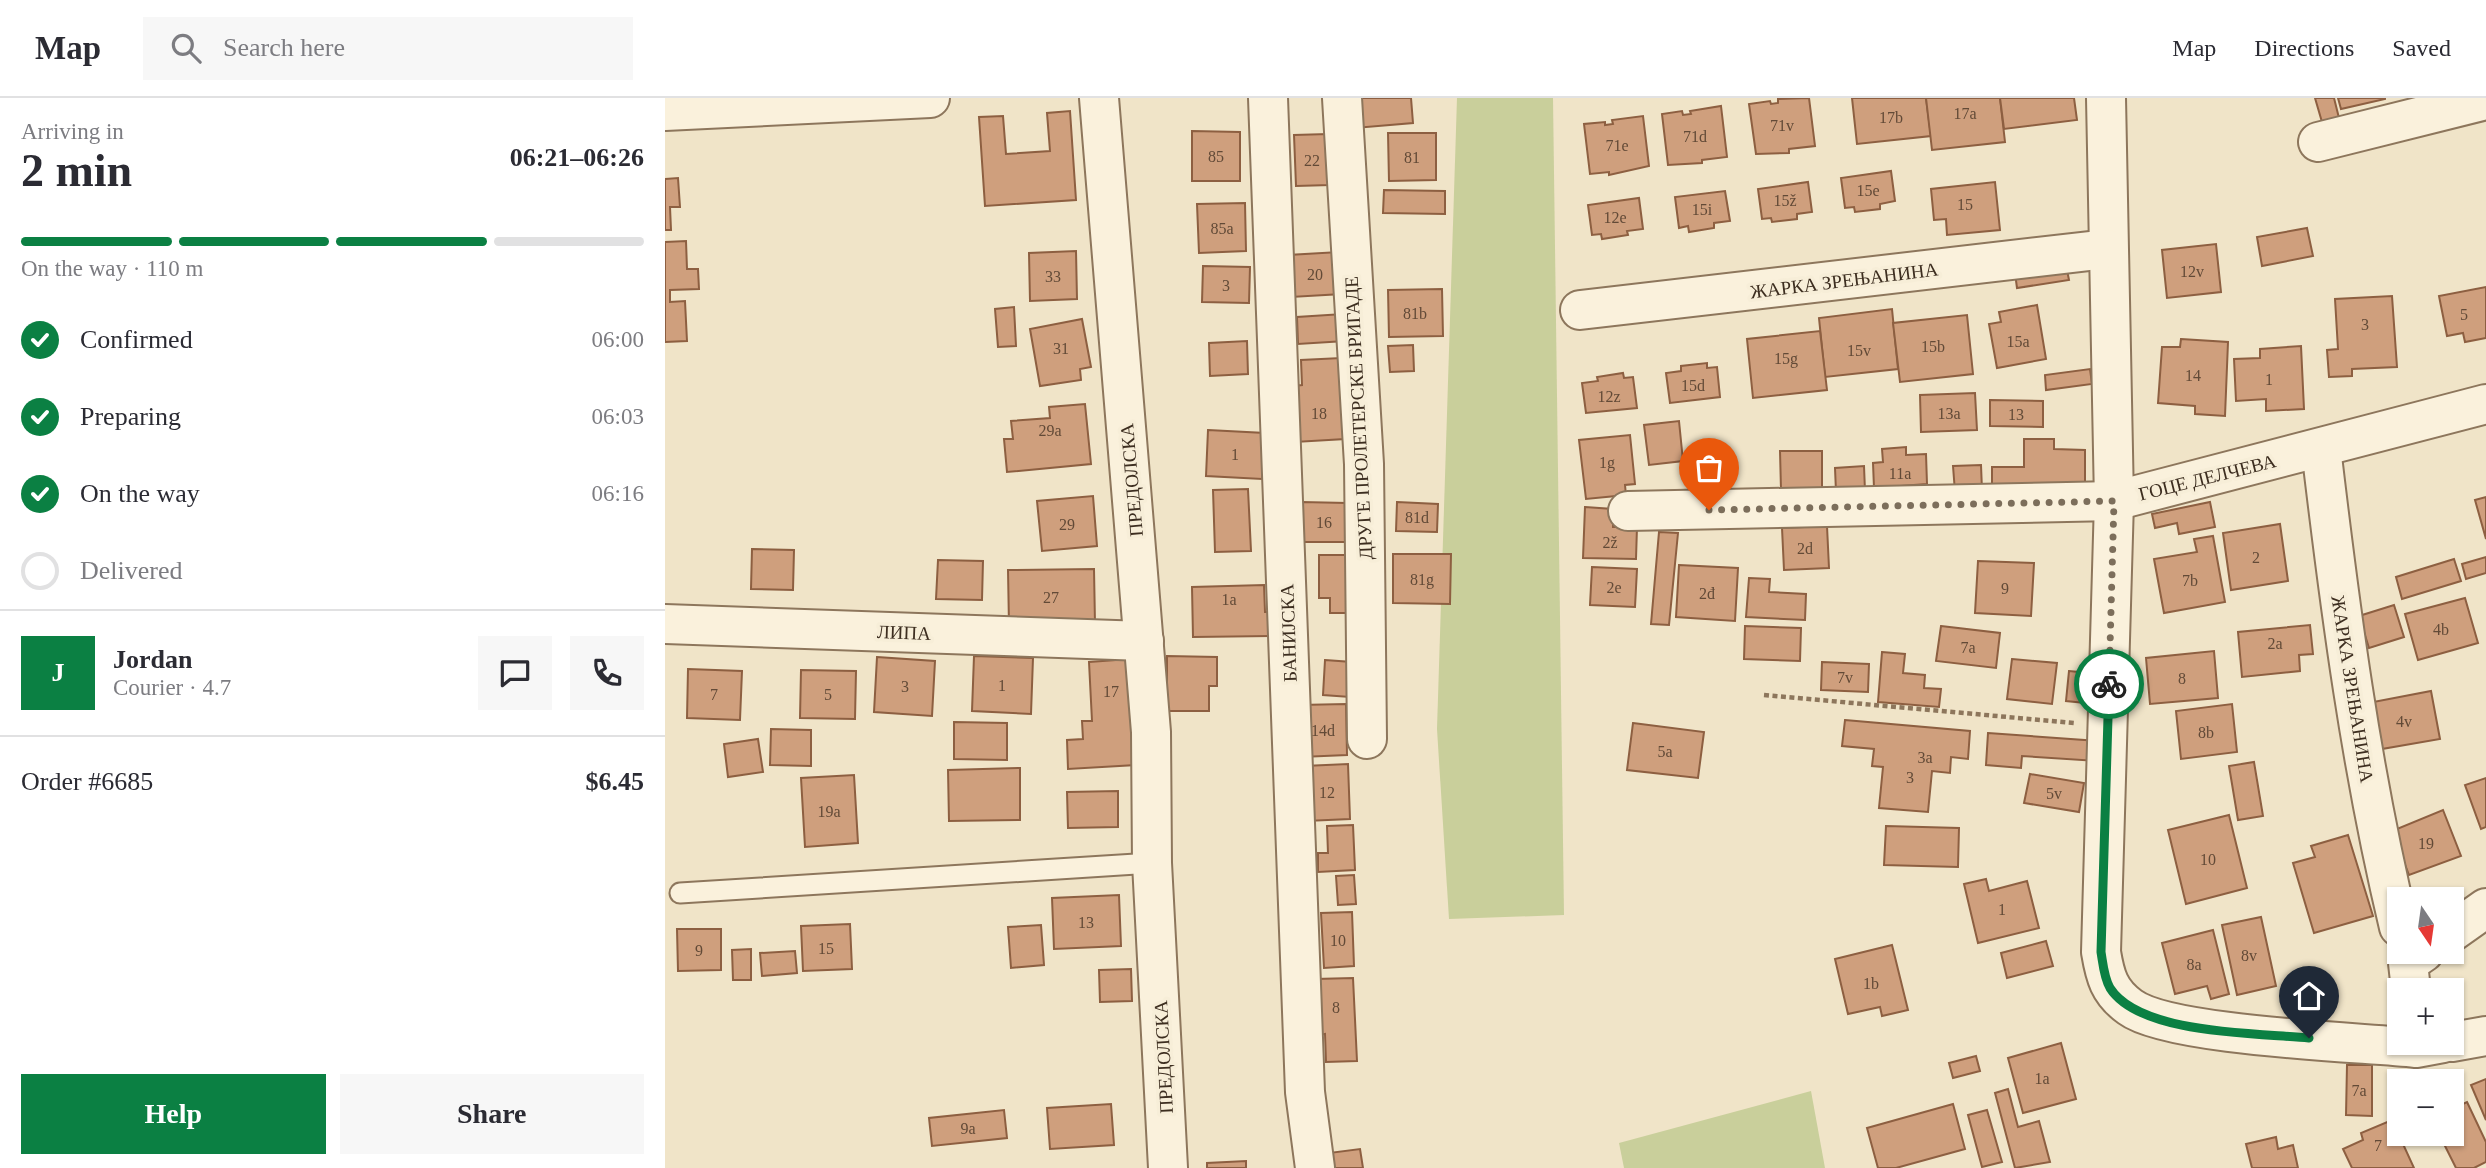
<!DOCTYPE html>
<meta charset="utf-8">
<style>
:root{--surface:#fff;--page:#f7f7f7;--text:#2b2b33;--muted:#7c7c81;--line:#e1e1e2;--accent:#0b8043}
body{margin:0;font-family:Georgia,serif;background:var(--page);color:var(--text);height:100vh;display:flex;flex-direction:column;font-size:26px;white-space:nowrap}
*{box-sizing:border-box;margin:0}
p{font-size:23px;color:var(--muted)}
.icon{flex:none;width:38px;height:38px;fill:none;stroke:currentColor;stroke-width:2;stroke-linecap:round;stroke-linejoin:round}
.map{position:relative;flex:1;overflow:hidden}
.details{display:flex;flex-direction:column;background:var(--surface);width:665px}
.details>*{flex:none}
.needle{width:46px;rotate:167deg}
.buttons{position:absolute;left:1722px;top:789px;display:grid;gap:14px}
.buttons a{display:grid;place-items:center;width:77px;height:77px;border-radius:0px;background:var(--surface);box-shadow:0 2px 5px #0004;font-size:35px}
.pin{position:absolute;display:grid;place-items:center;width:60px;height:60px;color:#fff;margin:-72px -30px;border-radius:50% 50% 50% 0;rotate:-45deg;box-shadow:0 0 7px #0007}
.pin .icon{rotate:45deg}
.courier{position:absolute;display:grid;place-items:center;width:70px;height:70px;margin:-35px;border:5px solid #0b8043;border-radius:50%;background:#fff;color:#222;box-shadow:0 2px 9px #0007}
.summary em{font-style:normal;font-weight:700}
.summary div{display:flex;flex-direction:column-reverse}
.summary{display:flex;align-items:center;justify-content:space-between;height:119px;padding:0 21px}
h1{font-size:46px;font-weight:700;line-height:52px}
.bar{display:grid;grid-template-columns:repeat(4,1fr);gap:10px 7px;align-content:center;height:84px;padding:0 21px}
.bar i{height:9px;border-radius:5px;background:var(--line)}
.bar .selected{background:var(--accent)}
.bar p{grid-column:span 4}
.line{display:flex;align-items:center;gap:18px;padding:0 21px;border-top:2px solid var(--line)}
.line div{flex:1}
.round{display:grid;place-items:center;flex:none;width:74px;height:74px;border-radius:0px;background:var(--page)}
ol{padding:0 21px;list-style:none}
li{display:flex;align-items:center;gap:21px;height:77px}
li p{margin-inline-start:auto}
li .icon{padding:7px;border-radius:50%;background:var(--accent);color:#fff;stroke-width:4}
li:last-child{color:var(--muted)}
li i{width:38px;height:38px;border:4px solid var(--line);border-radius:50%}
.button{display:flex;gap:14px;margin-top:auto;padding:14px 21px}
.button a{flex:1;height:80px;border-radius:0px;background:var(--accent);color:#fff;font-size:28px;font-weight:700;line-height:80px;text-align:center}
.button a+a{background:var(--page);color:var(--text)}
header{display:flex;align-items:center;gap:42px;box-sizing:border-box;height:98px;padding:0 35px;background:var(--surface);border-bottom:2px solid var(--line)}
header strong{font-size:33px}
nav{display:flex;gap:38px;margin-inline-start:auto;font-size:24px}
.search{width:490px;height:63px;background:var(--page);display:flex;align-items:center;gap:18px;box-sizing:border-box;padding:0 24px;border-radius:0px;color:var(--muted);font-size:26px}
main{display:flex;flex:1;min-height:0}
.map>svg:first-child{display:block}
</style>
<header>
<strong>Map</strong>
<div class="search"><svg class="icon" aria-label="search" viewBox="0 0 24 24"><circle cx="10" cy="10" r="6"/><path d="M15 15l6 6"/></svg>Search here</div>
<nav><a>Map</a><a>Directions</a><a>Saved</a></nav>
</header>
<main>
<section class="details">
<div class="summary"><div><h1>2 min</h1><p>Arriving in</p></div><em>06:21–06:26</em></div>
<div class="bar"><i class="selected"></i><i class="selected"></i><i class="selected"></i><i></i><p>On the way · 110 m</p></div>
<ol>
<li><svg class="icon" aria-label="check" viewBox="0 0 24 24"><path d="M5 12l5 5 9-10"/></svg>Confirmed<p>06:00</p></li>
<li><svg class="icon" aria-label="check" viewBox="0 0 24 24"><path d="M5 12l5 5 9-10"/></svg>Preparing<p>06:03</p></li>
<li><svg class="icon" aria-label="check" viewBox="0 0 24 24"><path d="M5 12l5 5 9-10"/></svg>On the way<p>06:16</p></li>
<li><i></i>Delivered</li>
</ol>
<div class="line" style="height:126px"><b class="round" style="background:var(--accent);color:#fff">J</b><div><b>Jordan</b><p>Courier · 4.7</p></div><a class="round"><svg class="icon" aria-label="chat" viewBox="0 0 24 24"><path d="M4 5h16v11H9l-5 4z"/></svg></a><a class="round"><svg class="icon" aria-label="phone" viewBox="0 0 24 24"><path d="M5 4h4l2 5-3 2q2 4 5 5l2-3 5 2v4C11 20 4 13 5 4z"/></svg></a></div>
<div class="line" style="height:91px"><div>Order #6685</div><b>$6.45</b></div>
<div class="button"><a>Help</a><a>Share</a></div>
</section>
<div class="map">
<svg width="1821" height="1070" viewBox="0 0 1821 1070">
<rect width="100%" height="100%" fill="#f0e4c8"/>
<g fill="#c9cf9b">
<polygon points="792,0 888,0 899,817 784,821 772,631"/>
<polygon points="1146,993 1160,1070 959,1070 954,1045"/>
</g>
<g fill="#cf9f7d" stroke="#8d5f41" stroke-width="2">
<polygon points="688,0 746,0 748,25 690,30"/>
<polygon points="1144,0 1150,48 1124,51 1124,55 1091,56 1084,6 1105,3 1106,6 1113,5 1113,1"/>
<polygon points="1187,0 1261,0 1266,38 1192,46"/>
<polygon points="1261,0 1335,0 1340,44 1267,52"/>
<polygon points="1335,0 1409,0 1412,22 1339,31"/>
<polygon points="1650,0 1669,0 1674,20 1657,24"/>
<polygon points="1673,0 1720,0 1720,1 1676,11"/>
<polygon points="1056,8 1062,59 1037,62 1037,65 1003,67 997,16 1017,13 1018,17 1026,16 1025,13"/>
<polygon points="405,13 411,102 320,108 314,19 338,18 341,56 385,53 382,15"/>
<polygon points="978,18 984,68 944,77 944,74 925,76 919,26 940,24 940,27 948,26 947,22"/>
<polygon points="527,33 575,34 575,83 527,83"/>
<polygon points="723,35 771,35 771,82 724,83"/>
<polygon points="663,36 665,87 631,88 629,37"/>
<polygon points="1226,73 1230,103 1215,106 1215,111 1190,114 1189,109 1180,110 1176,80"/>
<polygon points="13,80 15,109 5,109 6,132 0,132 0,81"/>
<polygon points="1143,84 1147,114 1132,116 1132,121 1107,124 1106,120 1097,121 1093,91"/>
<polygon points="1330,84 1335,132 1282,137 1281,121 1269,122 1266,91"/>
<polygon points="719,92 780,93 780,116 718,115"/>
<polygon points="1060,93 1065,123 1049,125 1049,130 1024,134 1023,128 1014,130 1010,99"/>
<polygon points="974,100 978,131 962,133 963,137 937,141 936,136 927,137 923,107"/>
<polygon points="580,105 581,153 534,155 532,106"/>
<polygon points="1642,130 1648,158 1597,168 1592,139"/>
<polygon points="21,143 22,171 33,171 34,191 5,192 5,204 20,203 22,243 0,244 0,144"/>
<polygon points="1551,146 1556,194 1502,200 1497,152"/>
<polygon points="411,153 412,201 365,203 364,155"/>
<polygon points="674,154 677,196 626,199 623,157"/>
<polygon points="1401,167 1404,182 1352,190 1350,175"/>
<polygon points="538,168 585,169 584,205 537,204"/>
<polygon points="1821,189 1821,240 1800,244 1798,235 1782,238 1774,198"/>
<polygon points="777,191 778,238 724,239 723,192"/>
<polygon points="1727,198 1732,269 1687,271 1687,278 1664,279 1662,252 1673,251 1670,201"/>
<polygon points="1372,207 1381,261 1332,270 1324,226 1336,224 1334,214"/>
<polygon points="349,209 351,248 333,249 330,211"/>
<polygon points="1227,211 1233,271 1160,279 1154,220"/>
<polygon points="678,216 680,243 633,246 632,219"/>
<polygon points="1302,217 1308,276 1235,284 1228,225"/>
<polygon points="417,221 426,269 415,271 416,282 375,288 365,231"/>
<polygon points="1155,233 1162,292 1088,300 1082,241"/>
<polygon points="1516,241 1563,244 1560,318 1530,316 1530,308 1493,305 1497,249 1515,249"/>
<polygon points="582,243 583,276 545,278 544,245"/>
<polygon points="748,247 749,273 725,274 723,248"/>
<polygon points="1636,248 1639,311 1601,313 1601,301 1571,303 1569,261 1595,260 1595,251"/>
<polygon points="676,260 680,341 630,344 628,288 637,287 636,262"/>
<polygon points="1042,265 1042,270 1052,269 1055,299 1005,305 1001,275 1016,273 1016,268"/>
<polygon points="1425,271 1427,286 1381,292 1380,277"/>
<polygon points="958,275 959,280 968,279 972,310 921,315 917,285 933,283 932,279"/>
<polygon points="1310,295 1312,332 1256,334 1255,297"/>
<polygon points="1325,302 1378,303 1378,329 1325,328"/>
<polygon points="420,306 426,366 342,374 339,341 348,341 346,323 385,320 384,309"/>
<polygon points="1014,323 1018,363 984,367 979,327"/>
<polygon points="543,332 600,335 597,381 541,378"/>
<polygon points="965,337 970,386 960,387 961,397 921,401 914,342"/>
<polygon points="1359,341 1389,341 1389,351 1420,352 1420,389 1327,389 1327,369 1359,369"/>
<polygon points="1241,349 1241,357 1261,356 1262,386 1209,390 1208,365 1218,364 1217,351"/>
<polygon points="1115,353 1157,353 1157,392 1116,392"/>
<polygon points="1316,367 1317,392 1290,394 1288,368"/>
<polygon points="1199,368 1200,393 1171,394 1170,370"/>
<polygon points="583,391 586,453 550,454 548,392"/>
<polygon points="428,398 432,448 377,453 372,403"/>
<polygon points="1821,399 1821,441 1810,402"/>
<polygon points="636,404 682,405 681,444 635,444"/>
<polygon points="732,404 773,406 772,434 731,433"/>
<polygon points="1545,404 1550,429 1514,436 1512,425 1490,430 1487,416"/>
<polygon points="920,409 948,411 948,429 972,429 971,461 918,460"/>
<polygon points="1615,426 1623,483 1566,492 1558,435"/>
<polygon points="1162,428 1164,470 1119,472 1117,430"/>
<polygon points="994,434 1013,435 1004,527 986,526"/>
<polygon points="1548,438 1560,504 1499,515 1489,461 1532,454 1529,441"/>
<polygon points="87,451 129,452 128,492 86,491"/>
<polygon points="728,456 786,456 785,506 728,505"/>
<polygon points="654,457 686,457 687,515 665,515 665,500 654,500"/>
<polygon points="1821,459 1821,475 1801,481 1797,466"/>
<polygon points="1789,461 1796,483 1737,501 1731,479"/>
<polygon points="273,462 318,463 317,502 271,501"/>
<polygon points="1313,463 1369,465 1366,518 1310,515"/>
<polygon points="1014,467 1073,470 1070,523 1011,519"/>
<polygon points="927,469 972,471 970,509 925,507"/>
<polygon points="429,471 430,526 344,528 343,472"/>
<polygon points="1084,480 1105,481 1104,494 1141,496 1140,522 1081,519"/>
<polygon points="599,487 600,514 608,514 608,538 528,539 527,489"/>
<polygon points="1800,500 1813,545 1753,562 1740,516"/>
<polygon points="1729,507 1739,539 1704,550 1694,518"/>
<polygon points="1645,527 1648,556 1634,557 1635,573 1577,579 1573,534"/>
<polygon points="1080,528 1136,530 1135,563 1079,561"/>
<polygon points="1276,528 1335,535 1331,570 1271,563"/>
<polygon points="1549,553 1553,600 1485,606 1481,560"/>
<polygon points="1217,554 1240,556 1238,575 1260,577 1259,590 1276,591 1274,609 1213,604"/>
<polygon points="309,558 368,560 366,616 307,613"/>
<polygon points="502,558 552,559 552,588 544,588 544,613 502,613"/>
<polygon points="212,559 270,563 267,618 209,614"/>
<polygon points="465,561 471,667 403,671 402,642 418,641 417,623 427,623 424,564"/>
<polygon points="1347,561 1392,565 1387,606 1342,601"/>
<polygon points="660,562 687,564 685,599 658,597"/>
<polygon points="1157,564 1204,566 1203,594 1156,592"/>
<polygon points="23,571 77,573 75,622 22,620"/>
<polygon points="136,572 191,573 190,621 135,620"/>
<polygon points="1404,573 1433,576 1430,606 1401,603"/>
<polygon points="1766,593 1775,641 1711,652 1703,605"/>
<polygon points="681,606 682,657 636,659 634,607"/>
<polygon points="1567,606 1572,654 1516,661 1511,613"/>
<polygon points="1180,622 1305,633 1303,661 1286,659 1285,675 1267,673 1263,714 1214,710 1218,669 1207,668 1209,651 1177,648"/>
<polygon points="289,624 342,625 342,662 289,661"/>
<polygon points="968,625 1039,634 1033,680 962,672"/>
<polygon points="106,631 146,632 146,668 105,667"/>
<polygon points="1323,635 1433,643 1432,663 1357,658 1356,670 1321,667"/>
<polygon points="93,641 98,674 63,679 59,646"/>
<polygon points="1589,664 1598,718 1573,722 1564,668"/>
<polygon points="683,666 685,721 641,723 639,668"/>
<polygon points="355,670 355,722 284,723 283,672"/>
<polygon points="1365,676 1419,685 1414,714 1359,705"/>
<polygon points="189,677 193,745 140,749 136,680"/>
<polygon points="1821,680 1821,729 1816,731 1800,687"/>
<polygon points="453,693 453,729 403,730 402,694"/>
<polygon points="1778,712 1796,758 1744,777 1727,733"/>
<polygon points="1564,717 1582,790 1521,806 1503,732"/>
<polygon points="688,727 690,772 653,774 653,755 663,755 662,728"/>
<polygon points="1221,728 1294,730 1293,769 1219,767"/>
<polygon points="1683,737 1708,818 1649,835 1628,765 1650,759 1646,748"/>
<polygon points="689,777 691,806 673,807 671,778"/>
<polygon points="1321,781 1324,793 1362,783 1374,830 1313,845 1299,786"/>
<polygon points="454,797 456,848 389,851 387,800"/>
<polygon points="687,814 689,868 659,870 656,815"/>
<polygon points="1596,819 1611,888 1572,897 1557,827"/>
<polygon points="185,826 187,871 138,873 136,828"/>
<polygon points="376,827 379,867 346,870 343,829"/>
<polygon points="12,831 56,831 56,872 13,873"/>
<polygon points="1548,832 1564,896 1546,901 1542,888 1510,896 1497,845"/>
<polygon points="1381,843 1388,868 1342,880 1336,855"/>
<polygon points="1227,847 1243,912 1217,918 1215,909 1183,916 1170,861"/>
<polygon points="86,851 86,882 68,882 67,852"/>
<polygon points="130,853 132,875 97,878 95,855"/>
<polygon points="466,871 467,903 435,904 434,872"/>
<polygon points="688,880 692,963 661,964 660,936 653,937 650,881"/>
<polygon points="1396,945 1411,1001 1358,1015 1343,960"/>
<polygon points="1311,958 1315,973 1288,980 1284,965"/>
<polygon points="1682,967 1707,967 1707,1018 1681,1017"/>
<polygon points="1821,981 1821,1022 1806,987"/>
<polygon points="1343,991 1353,1029 1374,1023 1385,1064 1350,1070 1330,995"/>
<polygon points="1802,1004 1821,1044 1821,1064 1809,1070 1791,1070 1774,1036 1787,1036 1787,1011"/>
<polygon points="446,1006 449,1047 385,1051 382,1010"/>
<polygon points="1288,1006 1300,1051 1231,1070 1213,1070 1202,1030"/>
<polygon points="339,1012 342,1040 267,1048 264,1020"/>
<polygon points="1322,1012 1337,1064 1317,1069 1303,1017"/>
<polygon points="1727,1022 1749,1070 1687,1070 1678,1051 1698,1042 1696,1035"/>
<polygon points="1611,1039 1613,1051 1628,1047 1633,1070 1587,1070 1581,1046"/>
<polygon points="695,1051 698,1070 658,1070 656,1056"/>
<polygon points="581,1063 581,1070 542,1070 542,1065"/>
</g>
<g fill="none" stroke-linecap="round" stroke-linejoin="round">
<defs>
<polyline id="lane" points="15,795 487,765"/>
<g id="street">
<polyline points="434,0 486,634 487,765 503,1070"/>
<polyline points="603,0 640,994 650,1070"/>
<polyline points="677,0 699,366 702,641"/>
<path d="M1441,0L1449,403L1436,854C1440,878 1444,894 1465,909C1504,938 1693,944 1751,950L1778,945"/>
<polyline points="0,13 265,0"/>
<polyline points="1653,44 1821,2"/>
<polyline points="915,212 1442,151"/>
<path d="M1656,350C1675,511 1696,671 1734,829"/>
<polyline points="963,413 1449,403 1821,306"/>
<polyline points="0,526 479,543"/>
<polyline points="1787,834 1821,810"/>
<polyline points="1746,892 1743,865 1759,854"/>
<polyline points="1787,944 1821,938"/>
</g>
</defs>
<use href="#lane" stroke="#8d765c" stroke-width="23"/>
<use href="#street" stroke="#8d765c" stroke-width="42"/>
<polyline stroke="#8d765c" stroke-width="4.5" stroke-dasharray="5 3.5" stroke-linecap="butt" points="1099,597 1409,625"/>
<use href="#lane" stroke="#faf1dc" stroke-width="19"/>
<use href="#street" stroke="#faf1dc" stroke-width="38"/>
</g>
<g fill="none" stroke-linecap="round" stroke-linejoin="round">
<polyline stroke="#7c6e5b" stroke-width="7" stroke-dasharray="0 12.6" points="1044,412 1449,403 1444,586"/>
<path stroke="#0b8043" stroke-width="9" d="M1444,586L1436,854C1438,866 1439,880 1445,890C1475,937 1594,935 1644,940"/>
</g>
<g text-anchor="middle" stroke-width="7" stroke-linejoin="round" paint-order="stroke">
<g font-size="16" fill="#624a37">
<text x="1300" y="21">17a</text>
<text x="1226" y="25">17b</text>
<text x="1117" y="33">71v</text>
<text x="1030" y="44">71d</text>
<text x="952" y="53">71e</text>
<text x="551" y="64">85</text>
<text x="747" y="65">81</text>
<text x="647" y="68">22</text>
<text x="1203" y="98">15e</text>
<text x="1120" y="108">15ž</text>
<text x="1300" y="112">15</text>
<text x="1037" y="117">15i</text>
<text x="950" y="125">12e</text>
<text x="557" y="136">85a</text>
<text x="1527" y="179">12v</text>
<text x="650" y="182">20</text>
<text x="388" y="184">33</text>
<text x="561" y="193">3</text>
<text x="750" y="221">81b</text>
<text x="1799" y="222">5</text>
<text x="1700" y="232">3</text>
<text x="1353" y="249">15a</text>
<text x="1268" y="254">15b</text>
<text x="396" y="256">31</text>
<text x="1194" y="258">15v</text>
<text x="1121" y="266">15g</text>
<text x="1528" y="283">14</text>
<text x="1604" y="287">1</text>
<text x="1028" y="293">15d</text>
<text x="944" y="304">12z</text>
<text x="654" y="321">18</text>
<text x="1284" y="321">13a</text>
<text x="1351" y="322">13</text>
<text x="385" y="338">29a</text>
<text x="570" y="362">1</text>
<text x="942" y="370">1g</text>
<text x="1235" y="381">11a</text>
<text x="752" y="425">81d</text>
<text x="659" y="430">16</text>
<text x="402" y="432">29</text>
<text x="945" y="450">2ž</text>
<text x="1140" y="456">2d</text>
<text x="1591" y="465">2</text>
<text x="757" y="487">81g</text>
<text x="1525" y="488">7b</text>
<text x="949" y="495">2e</text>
<text x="1340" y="496">9</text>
<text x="1042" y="501">2đ</text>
<text x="386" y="505">27</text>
<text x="564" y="507">1a</text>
<text x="1776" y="537">4b</text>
<text x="1610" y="551">2a</text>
<text x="1303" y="555">7a</text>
<text x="1180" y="585">7v</text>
<text x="1517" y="586">8</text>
<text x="337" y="593">1</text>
<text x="240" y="594">3</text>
<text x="446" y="599">17</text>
<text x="49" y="602">7</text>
<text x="163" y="602">5</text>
<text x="1739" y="629">4v</text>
<text x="658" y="638">14d</text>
<text x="1541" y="640">8b</text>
<text x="1000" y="659">5a</text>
<text x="1260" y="665">3a</text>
<text x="1245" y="685">3</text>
<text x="662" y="700">12</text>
<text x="1389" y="701">5v</text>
<text x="164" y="719">19a</text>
<text x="1761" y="751">19</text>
<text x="1543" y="767">10</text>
<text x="1337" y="817">1</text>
<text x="421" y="830">13</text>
<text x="673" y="848">10</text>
<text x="161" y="856">15</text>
<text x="34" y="858">9</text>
<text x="1584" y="863">8v</text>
<text x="1529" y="872">8a</text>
<text x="1206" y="891">1b</text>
<text x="671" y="915">8</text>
<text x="1377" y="986">1a</text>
<text x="1694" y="998">7a</text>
<text x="303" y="1036">9a</text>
<text x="1713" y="1053">7</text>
</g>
<g font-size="19" fill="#3d2e20" stroke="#f7eed8">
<text transform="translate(1179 182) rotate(-7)" y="7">ЖАРКА ЗРЕЊАНИНА</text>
<text transform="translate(693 320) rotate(-93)" y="7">ДРУГЕ ПРОЛЕТЕРСКЕ БРИГАДЕ</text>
<text transform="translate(1542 379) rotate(-14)" y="7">ГОЦЕ ДЕЛЧЕВА</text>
<text transform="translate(466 382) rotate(-95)" y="7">ПРЕДОЛСКА</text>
<text transform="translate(239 534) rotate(2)" y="7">ЛИПА</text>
<text transform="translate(623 535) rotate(-92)" y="7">БАНИЈСКА</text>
<text transform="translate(1688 591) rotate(81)" y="7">ЖАРКА ЗРЕЊАНИНА</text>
<text transform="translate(498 959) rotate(-93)" y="7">ПРЕДОЛСКА</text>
</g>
</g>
</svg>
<div class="buttons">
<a><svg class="needle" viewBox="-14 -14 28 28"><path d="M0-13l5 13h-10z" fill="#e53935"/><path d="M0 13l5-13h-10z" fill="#7c7c81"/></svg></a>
<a>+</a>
<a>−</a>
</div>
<div class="pin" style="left:1044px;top:412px;background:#ea580c"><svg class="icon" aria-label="bag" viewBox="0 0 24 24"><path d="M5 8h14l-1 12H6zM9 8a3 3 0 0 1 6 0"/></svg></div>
<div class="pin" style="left:1644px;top:940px;background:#1f2937"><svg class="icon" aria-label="home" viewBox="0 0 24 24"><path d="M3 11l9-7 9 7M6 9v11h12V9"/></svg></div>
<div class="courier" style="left:1444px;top:586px"><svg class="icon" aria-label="bike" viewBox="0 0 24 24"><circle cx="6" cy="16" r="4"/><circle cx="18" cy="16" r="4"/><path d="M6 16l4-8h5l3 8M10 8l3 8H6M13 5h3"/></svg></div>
</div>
</main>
